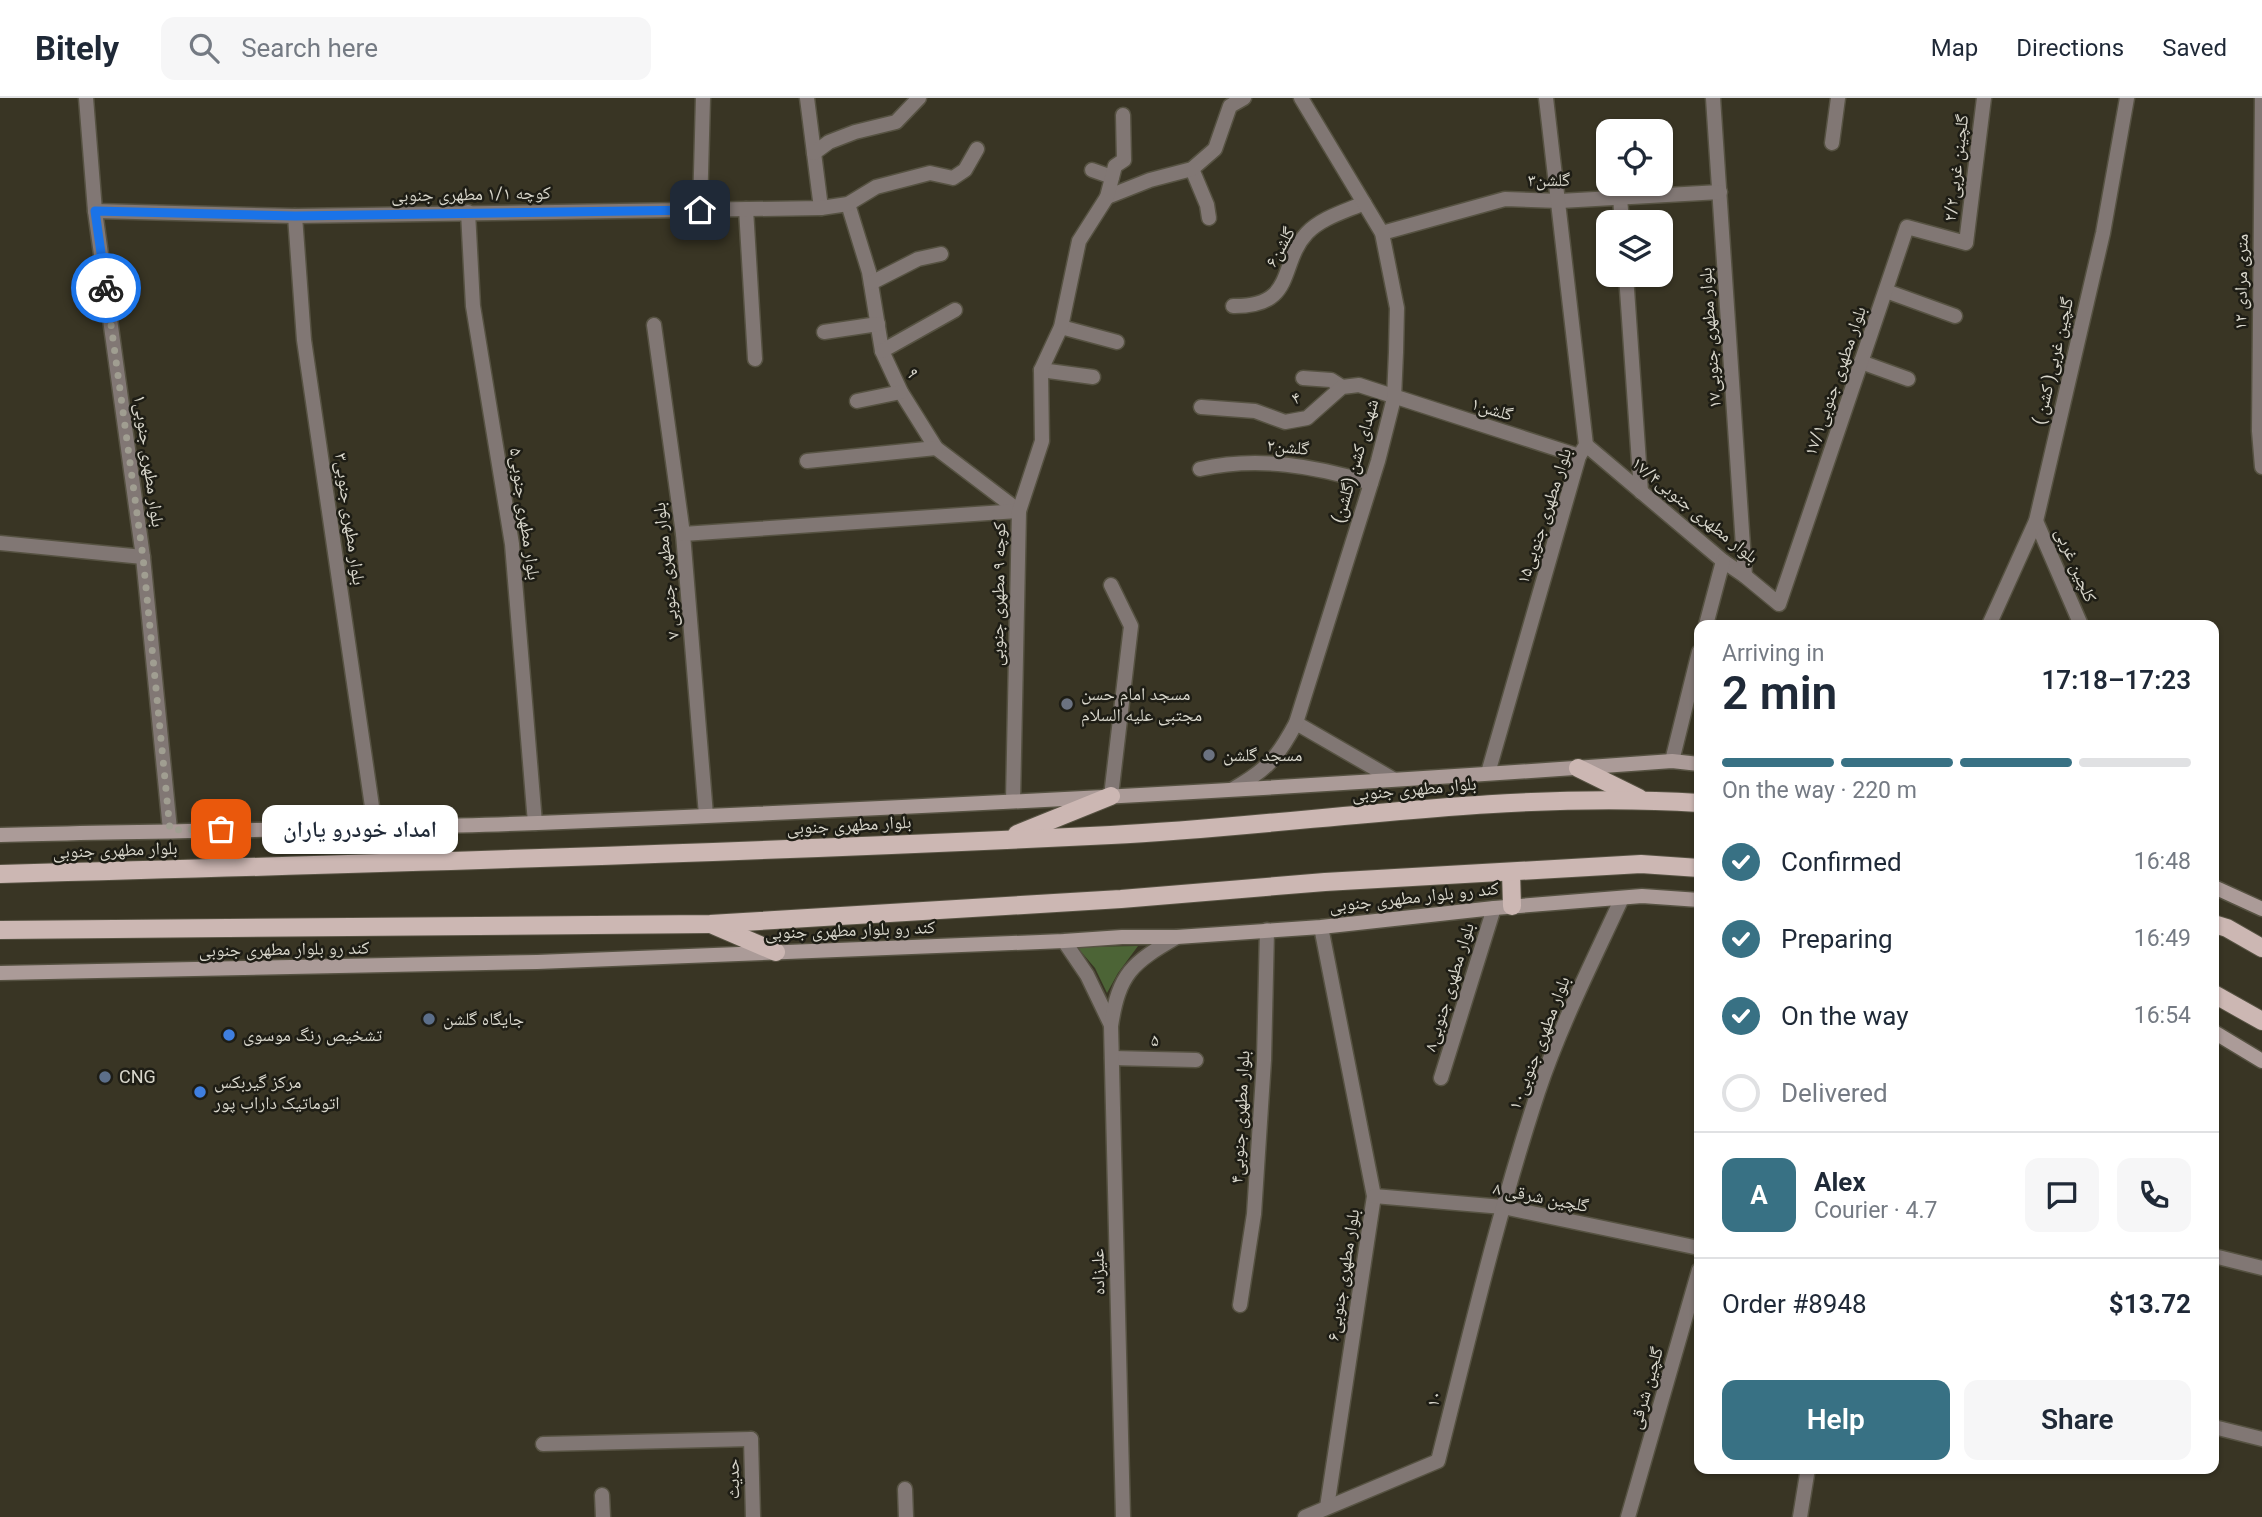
<!DOCTYPE html>
<meta charset="utf-8">
<style>
:root{--surface:#fff;--page:#f6f6f7;--text:#1f2937;--muted:#747a83;--line:#e0e1e3;--accent:#387184}
body{margin:0;font-family:Roboto,"Noto Naskh Arabic",sans-serif;background:var(--page);color:var(--text);height:100vh;display:flex;flex-direction:column;font-size:26px;white-space:nowrap}
*{box-sizing:border-box;margin:0}
p{font-size:23px;color:var(--muted)}
.icon{flex:none;width:38px;height:38px;fill:none;stroke:currentColor;stroke-width:2;stroke-linecap:round;stroke-linejoin:round}
.map{position:relative;flex:1;overflow:hidden}
.panel{position:absolute;left:1694px;top:522px;width:525px;height:854px;display:flex;flex-direction:column;background:var(--surface);border-radius:14px;box-shadow:0 2px 5px #0004}
.panel>*{flex:none}
.fabs{position:absolute;left:1596px;top:21px;display:grid;gap:14px}
.fabs a{display:grid;place-items:center;width:77px;height:77px;border-radius:14px;background:var(--surface);box-shadow:0 2px 5px #0004;font-size:35px}
.pin{position:absolute;display:grid;place-items:center;width:60px;height:60px;color:#fff;margin:-30px;border-radius:14px;box-shadow:0 4px 10px #0006}
.courier{position:absolute;display:grid;place-items:center;width:70px;height:70px;margin:-35px;border:5px solid #1a73e8;border-radius:50%;background:#fff;color:#222;box-shadow:0 2px 9px #0007}
.bubble{position:absolute;height:49px;border-radius:14px;background:var(--surface);box-shadow:0 2px 5px #0004;font-size:23px;font-weight:600;line-height:49px;text-align:center}
.head em{font-style:normal;font-weight:600}
.head div{display:flex;flex-direction:column-reverse}
.head{display:flex;align-items:center;justify-content:space-between;height:119px;padding:0 28px}
h1{font-size:46px;font-weight:600;line-height:52px}
.bar{display:grid;grid-template-columns:repeat(4,1fr);gap:10px 7px;align-content:center;height:84px;padding:0 28px}
.bar i{height:9px;border-radius:5px;background:var(--line)}
.bar .on{background:var(--accent)}
.bar p{grid-column:span 4}
.line{display:flex;align-items:center;gap:18px;padding:0 28px;border-top:2px solid var(--line)}
.line div{flex:1}
.round{display:grid;place-items:center;flex:none;width:74px;height:74px;border-radius:14px;background:var(--page)}
ol{padding:0 28px;list-style:none}
li{display:flex;align-items:center;gap:21px;height:77px}
li p{margin-inline-start:auto}
li .icon{padding:7px;border-radius:50%;background:var(--accent);color:#fff;stroke-width:4}
li:last-child{color:var(--muted)}
li i{width:38px;height:38px;border:4px solid var(--line);border-radius:50%}
.action{display:flex;gap:14px;margin-top:auto;padding:14px 28px}
.action a{flex:1;height:80px;border-radius:14px;background:var(--accent);color:#fff;font-size:28px;font-weight:600;line-height:80px;text-align:center}
.action a+a{background:var(--page);color:var(--text)}
header{display:flex;align-items:center;gap:42px;box-sizing:border-box;height:98px;padding:0 35px;background:var(--surface);border-bottom:2px solid var(--line)}
header strong{font-size:33px}
nav{display:flex;gap:38px;margin-inline-start:auto;font-size:24px}
.search{width:490px;height:63px;background:var(--page);display:flex;align-items:center;gap:18px;box-sizing:border-box;padding:0 24px;border-radius:14px;color:var(--muted);font-size:26px}
.map>svg:first-child{display:block}
</style>
<header>
<strong>Bitely</strong>
<div class="search"><svg class="icon" aria-label="search" viewBox="0 0 24 24"><circle cx="10" cy="10" r="6"/><path d="M15 15l6 6"/></svg>Search here</div>
<nav><a>Map</a><a>Directions</a><a>Saved</a></nav>
</header>
<div class="map">
<svg width="2262" height="1419" viewBox="0 0 2262 1419">
<rect width="100%" height="100%" fill="#393524"/>
<polygon fill="#4c6436" points="1138,848 1118,875 1107,895 1095,870 1077,849"/>
<g fill="none" stroke-linecap="round" stroke-linejoin="round">
<defs>
<g id="minor">
<polyline points="86,0 95,113 143,459 170,732"/>
<polyline points="807,0 821,110"/>
<polyline points="1713,0 1745,478"/>
<polyline points="2262,0 2259,333 2262,369"/>
<polyline points="1832,45 1838,0"/>
<polyline points="814,55 829,44 855,34 896,24 919,0"/>
<polyline points="1192,71 1207,107 1209,120"/>
<polyline points="1092,72 1112,79"/>
<polyline points="1107,99 1150,82 1192,71 1215,51 1230,8 1244,0"/>
<polyline points="1620,100 1622,124"/>
<polyline points="848,106 869,174 882,253 901,294 936,350 1019,413"/>
<polyline points="746,111 755,261"/>
<polyline points="700,112 703,0"/>
<polyline points="95,113 295,118 821,110 848,106 876,89 930,75 953,80 965,72 977,51"/>
<polyline points="468,114 473,208 512,446 535,725"/>
<polyline points="295,118 304,242 375,729"/>
<polyline points="1382,135 1505,101 1560,103 1720,94"/>
<polyline points="1626,177 1641,394"/>
<polyline points="871,185 918,161 941,156"/>
<polyline points="1886,193 1955,218"/>
<path d="M1233,208C1297,209 1278,166 1307,135C1321,120 1346,113 1364,105"/>
<polyline points="654,227 683,436 706,717"/>
<polyline points="1061,229 1117,244"/>
<polyline points="824,234 878,226"/>
<polyline points="882,253 955,212"/>
<polyline points="1861,264 1908,281"/>
<polyline points="1041,272 1093,279"/>
<polyline points="1303,280 1331,282 1342,289"/>
<polyline points="857,303 901,294"/>
<polyline points="1201,309 1255,313 1285,324 1307,320 1342,289 1359,287 1579,358"/>
<polyline points="1586,347 1723,463 1745,478 1779,506 1907,129 1966,145 1984,0"/>
<polyline points="807,363 936,350"/>
<path d="M1200,371C1258,358 1315,368 1371,385"/>
<polyline points="2036,423 2081,527"/>
<polyline points="683,436 1019,413"/>
<polyline points="0,445 143,459"/>
<polyline points="1111,487 1131,528 1111,698"/>
<polyline points="1706,527 1723,463"/>
<polyline points="1672,663 1699,554"/>
<polyline points="1488,675 1579,358 1586,347 1546,0"/>
<polyline points="1013,703 1019,413 1042,343 1041,272 1061,229 1079,143 1107,99 1115,68 1124,62 1123,17"/>
<polyline points="1321,829 1374,1098 1327,1409"/>
<polyline points="1112,960 1196,962"/>
<polyline points="1441,980 1494,810"/>
<polyline points="1374,1098 1503,1109 1699,1150"/>
<polyline points="2214,1158 2262,1170"/>
<polyline points="1240,1207 1254,1116 1264,962 1267,832"/>
<polyline points="2214,1329 2262,1341"/>
<polyline points="543,1346 751,1341"/>
<polyline points="905,1391 906,1419"/>
<polyline points="602,1397 603,1419"/>
<path d="M1305,1419L1438,1363C1469,1240 1498,1115 1538,994C1560,928 1593,863 1622,800"/>
<polyline points="1800,1419 1808,1370"/>
</g>
<g id="tertiary">
<polyline points="1989,527 2036,423 2103,135 2127,0"/>
<polyline points="1296,625 1393,681"/>
<path d="M1233,691C1267,672 1278,659 1296,625L1378,363L1394,300L1396,254L1397,210L1382,135L1301,0"/>
<polyline points="1064,843 1087,877 1111,927"/>
<polyline points="751,1341 753,1419"/>
<path d="M1123,1419L1111,928C1119,875 1132,865 1177,839"/>
<polyline points="1628,1419 1699,1172"/>
</g>
<g id="secondary">
<path d="M0,737C179,732 359,732 538,725C916,710 1294,691 1672,663L1699,666"/>
<polyline points="2214,789 2262,811"/>
<polyline points="0,875 537,864 1064,843 1122,839 1177,839 1321,829 1494,810 1642,798 1699,802"/>
<polyline points="2214,934 2262,963"/>
</g>
<g id="primary">
<polyline points="1578,670 1639,700"/>
<polyline points="1017,736 1111,698"/>
<polyline points="1511,774 1512,808"/>
<path d="M0,776C370,766 741,755 1111,737C1307,727 1503,692 1699,705"/>
<polyline points="2214,826 2227,830 2262,850"/>
<polyline points="713,827 776,854"/>
<polyline points="0,832 710,826 1121,801 1325,784 1641,766 1699,770"/>
<polyline points="2214,896 2262,923"/>
</g>
</defs>
<use href="#minor" stroke="#565242" stroke-width="17"/>
<use href="#tertiary" stroke="#565242" stroke-width="17"/>
<use href="#secondary" stroke="#565242" stroke-width="17"/>
<use href="#primary" stroke="#565242" stroke-width="20"/>
<use href="#minor" stroke="#817774" stroke-width="14"/>
<use href="#tertiary" stroke="#817774" stroke-width="14"/>
<use href="#secondary" stroke="#ab9b98" stroke-width="14"/>
<use href="#primary" stroke="#ccb7b3" stroke-width="18"/>
</g>
<g fill="none" stroke-linecap="round" stroke-linejoin="round">
<polyline stroke="#a09e91" stroke-width="7" stroke-dasharray="0 12.6" points="106,190 143,459 170,732 221,731"/>
<polyline stroke="#1a73e8" stroke-width="9" points="106,190 95,113 295,118 700,112"/>
</g>
<g fill="#6b7280" stroke="#1e1d15" stroke-width="2.5">
<circle cx="1067" cy="606" r="7"/>
<circle cx="1209" cy="657" r="7"/>
</g>
<g fill="#5c6f8a" stroke="#1e1d15" stroke-width="2.5">
<circle cx="429" cy="921" r="7"/>
<circle cx="105" cy="979" r="7"/>
</g>
<g fill="#3f7fe0" stroke="#1e1d15" stroke-width="2.5">
<circle cx="229" cy="937" r="7"/>
<circle cx="200" cy="994" r="7"/>
</g>
<g text-anchor="middle" stroke-width="5" stroke-linejoin="round" paint-order="stroke">
<g font-size="18" fill="#d8d6cb" stroke="#1e1d15">
<text transform="translate(1956 70) rotate(-83)" y="6">گلچینن غربی۲/۲</text>
<text x="1549" y="88">گلشن۳</text>
<text transform="translate(471 96) rotate(-1)" y="6">کوچه ۱/۱ مطهری جنوبی</text>
<text transform="translate(1280 149) rotate(-61)" y="6">گلشن۶</text>
<text transform="translate(2241 184) rotate(-89)" y="6">۱۲ متری مرادی</text>
<text transform="translate(1710 240) rotate(-94)" y="6">بلوار مطهری جنوبی۱۷</text>
<text transform="translate(2053 263) rotate(-77)" y="6">گلچین غربی( کشن )</text>
<text transform="translate(913 275) rotate(66)" y="6">۹</text>
<text transform="translate(1835 283) rotate(-71)" y="6">بلوار مطهری جنوبی۱۷/۱</text>
<text transform="translate(1296 300) rotate(-20)" y="6">۴</text>
<text transform="translate(1492 311) rotate(17)" y="6">گلشن۱</text>
<text transform="translate(1288 349) rotate(5)" y="6">گلشن۲</text>
<text transform="translate(149 363) rotate(82)" y="6">۱بلوار مطهری جنوبی</text>
<text transform="translate(1355 363) rotate(-74)" y="6">شهدای کشن (گلشن)</text>
<text transform="translate(1695 412) rotate(39)" y="6">بلوار مطهری جنوبی۱۷/۴</text>
<text transform="translate(525 416) rotate(82)" y="6">۵بلوار مطهری جنوبی</text>
<text transform="translate(1544 418) rotate(-72)" y="6">بلوار مطهری جنوبی۱۵</text>
<text transform="translate(350 421) rotate(82)" y="6">بلوار مطهری جنوبی۳</text>
<text transform="translate(2076 467) rotate(67)" y="6">کلچین غربی</text>
<text transform="translate(666 473) rotate(-96)" y="6">۷ بلوار مطهری جنوبی</text>
<text transform="translate(998 496) rotate(-89)" y="6">کوچه ۹ مطهری جنوبی</text>
<text transform="translate(1414 691) rotate(-5)" y="6">بلوار مطهری جنوبی</text>
<text transform="translate(849 727) rotate(-3)" y="6">بلوار مطهری جنوبی</text>
<text transform="translate(115 752) rotate(-2)" y="6">بلوار مطهری جنوبی</text>
<text transform="translate(1414 799) rotate(-6)" y="6">کند رو بلوار مطهری جنوبی</text>
<text transform="translate(850 832) rotate(-2)" y="6">کند رو بلوار مطهری جنوبی</text>
<text transform="translate(284 851) rotate(-1)" y="6">کند رو بلوار مطهری جنوبی</text>
<text transform="translate(1449 889) rotate(-73)" y="6">۸بلوار مطهری جنوبی</text>
<text transform="translate(1155 942) rotate(1)" y="6">۵</text>
<text transform="translate(1539 945) rotate(-69)" y="6">بلوار مطهری جنوبی۱۰</text>
<text transform="translate(1240 1019) rotate(-87)" y="6">بلوار مطهری جنوبی۴</text>
<text transform="translate(1541 1099) rotate(11)" y="6">۸ گلچین شرقی</text>
<text transform="translate(1098 1174) rotate(-91)" y="6">علیزاده</text>
<text transform="translate(1343 1177) rotate(-81)" y="6">بلوار مطهری جنوبی۶</text>
<text transform="translate(1646 1290) rotate(-74)" y="6">گلچین شرقی</text>
<text transform="translate(1434 1301) rotate(-76)" y="6">۱۰</text>
<text transform="translate(733 1381) rotate(-91)" y="6">حدیث</text>
</g>
<g font-size="18" fill="#d8d6cb" stroke="#1e1d15" text-anchor="start">
<text x="1081" y="602">مسجد امام حسن<tspan x="1081" dy="21">مجتبی علیه السلام</tspan></text>
<text x="1223" y="663">مسجد گلشن</text>
<text x="443" y="927">جایگاه گلشن</text>
<text x="243" y="943">تشخیص رنگ موسوی</text>
<text x="119" y="985">CNG</text>
<text x="214" y="990">مرکز گیربکس<tspan x="214" dy="21">اتوماتیک داراب پور</tspan></text>
</g>
</g>
</svg>
<div class="fabs">
<a><svg class="icon" aria-label="locate" viewBox="0 0 24 24"><circle cx="12" cy="12" r="6"/><path d="M12 2v4M12 18v4M2 12h4M18 12h4"/></svg></a>
<a><svg class="icon" aria-label="layers" viewBox="0 0 24 24"><path d="M12 4l9 5-9 5-9-5zM3 14l9 5 9-5"/></svg></a>
</div>
<div class="pin" style="left:221px;top:731px;background:#ea580c"><svg class="icon" aria-label="bag" viewBox="0 0 24 24"><path d="M5 8h14l-1 12H6zM9 8a3 3 0 0 1 6 0"/></svg></div>
<div class="pin" style="left:700px;top:112px;background:#1f2937"><svg class="icon" aria-label="home" viewBox="0 0 24 24"><path d="M3 11l9-7 9 7M6 9v11h12V9"/></svg></div>
<div class="courier" style="left:106px;top:190px"><svg class="icon" aria-label="bike" viewBox="0 0 24 24"><circle cx="6" cy="16" r="4"/><circle cx="18" cy="16" r="4"/><path d="M6 16l4-8h5l3 8M10 8l3 8H6M13 5h3"/></svg></div>
<div class="bubble" style="left:262px;top:707px;width:196px">امداد خودرو یاران</div>
<section class="panel">
<div class="head"><div><h1>2 min</h1><p>Arriving in</p></div><em>17:18–17:23</em></div>
<div class="bar"><i class="on"></i><i class="on"></i><i class="on"></i><i></i><p>On the way · 220 m</p></div>
<ol>
<li><svg class="icon" aria-label="check" viewBox="0 0 24 24"><path d="M5 12l5 5 9-10"/></svg>Confirmed<p>16:48</p></li>
<li><svg class="icon" aria-label="check" viewBox="0 0 24 24"><path d="M5 12l5 5 9-10"/></svg>Preparing<p>16:49</p></li>
<li><svg class="icon" aria-label="check" viewBox="0 0 24 24"><path d="M5 12l5 5 9-10"/></svg>On the way<p>16:54</p></li>
<li><i></i>Delivered</li>
</ol>
<div class="line" style="height:126px"><b class="round" style="background:var(--accent);color:#fff">A</b><div><b>Alex</b><p>Courier · 4.7</p></div><a class="round"><svg class="icon" aria-label="chat" viewBox="0 0 24 24"><path d="M4 5h16v11H9l-5 4z"/></svg></a><a class="round"><svg class="icon" aria-label="phone" viewBox="0 0 24 24"><path d="M5 4h4l2 5-3 2q2 4 5 5l2-3 5 2v4C11 20 4 13 5 4z"/></svg></a></div>
<div class="line" style="height:91px"><div>Order #8948</div><b>$13.72</b></div>
<div class="action"><a>Help</a><a>Share</a></div>
</section>
</div>
